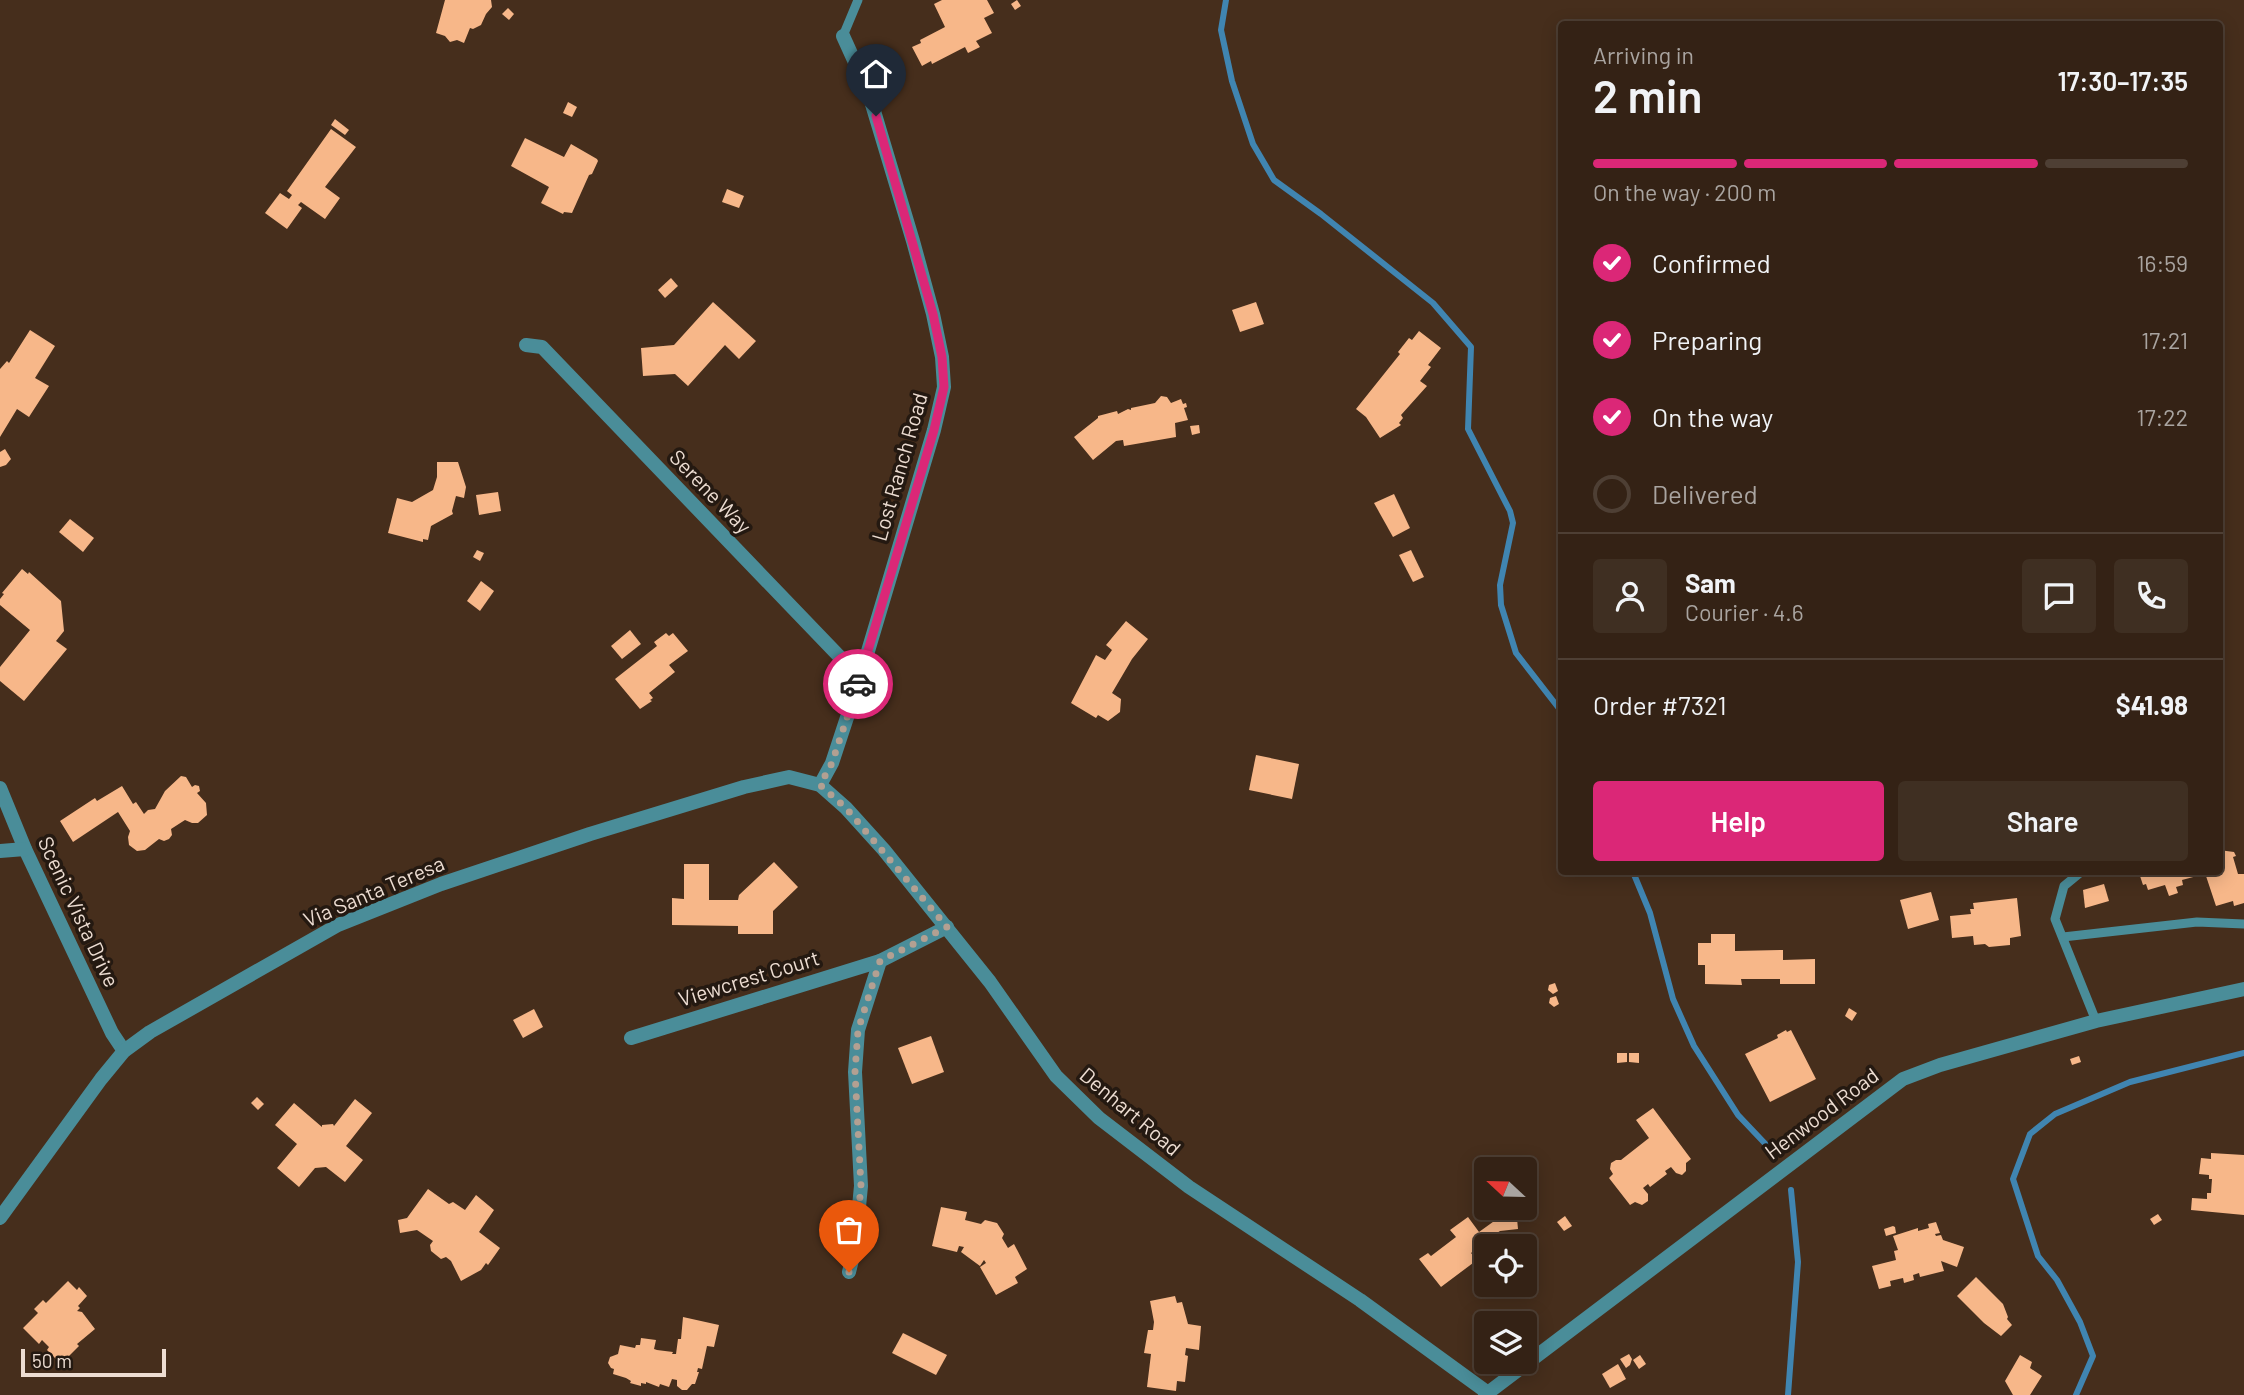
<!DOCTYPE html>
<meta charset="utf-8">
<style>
:root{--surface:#342215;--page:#3f2f22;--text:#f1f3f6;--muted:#a9a4a0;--line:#4e3f34;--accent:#db2777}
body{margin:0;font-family:Barlow,sans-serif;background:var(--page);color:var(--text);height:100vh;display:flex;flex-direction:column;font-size:26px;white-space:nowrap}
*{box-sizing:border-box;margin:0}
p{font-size:23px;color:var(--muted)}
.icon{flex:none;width:38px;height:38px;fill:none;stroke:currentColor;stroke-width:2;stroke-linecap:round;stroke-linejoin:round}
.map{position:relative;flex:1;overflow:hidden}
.panel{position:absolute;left:1558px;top:21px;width:665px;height:854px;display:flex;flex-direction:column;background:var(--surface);border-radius:7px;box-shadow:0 4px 18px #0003,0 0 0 2px var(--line)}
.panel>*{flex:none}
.needle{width:46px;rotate:292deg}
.tools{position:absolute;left:1474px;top:1157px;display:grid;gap:14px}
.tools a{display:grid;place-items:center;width:63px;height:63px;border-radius:7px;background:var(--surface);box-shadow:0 4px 18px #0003,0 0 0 2px var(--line);font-size:35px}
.scale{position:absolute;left:21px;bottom:18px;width:145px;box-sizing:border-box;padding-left:7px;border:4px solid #edddd2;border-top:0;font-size:19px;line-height:24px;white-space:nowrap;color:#edddd2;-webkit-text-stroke:5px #241911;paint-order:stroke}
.pin{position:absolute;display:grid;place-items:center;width:60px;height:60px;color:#fff;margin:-72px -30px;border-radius:50% 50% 50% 0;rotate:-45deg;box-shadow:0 0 7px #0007}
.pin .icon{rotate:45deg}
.courier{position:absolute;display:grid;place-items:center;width:70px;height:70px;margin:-35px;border:5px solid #db2777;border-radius:50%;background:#fff;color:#222;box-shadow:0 2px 9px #0007}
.head em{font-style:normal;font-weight:600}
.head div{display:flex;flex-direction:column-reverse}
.head{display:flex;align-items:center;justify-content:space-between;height:119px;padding:0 35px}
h1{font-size:46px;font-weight:600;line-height:52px}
.bar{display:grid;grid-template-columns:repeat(4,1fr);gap:10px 7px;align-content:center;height:84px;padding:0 35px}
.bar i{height:9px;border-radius:5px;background:var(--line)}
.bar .active{background:var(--accent)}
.bar p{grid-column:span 4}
.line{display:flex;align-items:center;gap:18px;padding:0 35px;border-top:2px solid var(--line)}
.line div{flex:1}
.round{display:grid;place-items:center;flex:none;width:74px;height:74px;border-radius:7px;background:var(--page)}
ol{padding:0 35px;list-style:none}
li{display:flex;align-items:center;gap:21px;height:77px}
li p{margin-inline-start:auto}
li .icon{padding:7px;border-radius:50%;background:var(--accent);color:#fff;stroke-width:4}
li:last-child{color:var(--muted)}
li i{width:38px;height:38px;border:4px solid var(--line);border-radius:50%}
.button{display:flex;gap:14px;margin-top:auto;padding:14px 35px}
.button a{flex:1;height:80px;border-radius:7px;background:var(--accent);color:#fff;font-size:28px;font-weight:600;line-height:80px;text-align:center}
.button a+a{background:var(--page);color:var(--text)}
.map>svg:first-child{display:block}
</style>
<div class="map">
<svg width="2244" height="1395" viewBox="0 0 2244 1395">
<rect width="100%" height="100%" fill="#462e1c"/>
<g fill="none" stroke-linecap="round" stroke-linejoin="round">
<g stroke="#4085b1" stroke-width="6">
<polyline points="1226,0 1221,30 1232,81 1253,144 1274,180 1321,214 1433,303 1471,347 1468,429 1510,511 1513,523 1500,585 1501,605 1516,653 1561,711"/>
<polyline points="1633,872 1650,913 1673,999 1694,1046 1738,1115 1774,1153"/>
<polyline points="1788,1395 1798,1262 1791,1190"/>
<polyline points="2076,1395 2093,1356 2080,1322 2057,1280 2038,1256 2013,1179 2030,1134 2055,1114 2130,1082 2244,1053"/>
</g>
</g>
<g fill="#f7b789">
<polygon points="445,0 491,0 492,7 486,14 481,25 473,29 470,28 464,43 457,40 450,42 445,36 436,33"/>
<polygon points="942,0 987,0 994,13 984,18 992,33 976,41 980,47 968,53 965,47 932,64 931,61 922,66 912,47 921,43 920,40 945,27 934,4"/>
<polygon points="1017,0 1021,6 1015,10 1011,4"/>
<polygon points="508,8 514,14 509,20 502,14"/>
<polygon points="568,102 577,107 572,117 563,113"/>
<polygon points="335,119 349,130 345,135 331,125"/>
<polygon points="331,129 356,147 325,187 340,198 325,219 301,202 298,205 302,208 287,229 265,213 280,193 289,199 292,195 287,191"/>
<polygon points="525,138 564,157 571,144 597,159 598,161 592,174 589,175 572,213 564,212 563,214 541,203 549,187 511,166"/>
<polygon points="727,189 744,196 739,208 722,202"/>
<polygon points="671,278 678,286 665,298 658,290"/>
<polygon points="713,302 756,341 739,359 725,345 688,386 675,374 643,376 641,348 674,345"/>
<polygon points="1256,302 1264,324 1240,332 1232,310"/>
<polygon points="30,330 55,346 35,378 49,386 29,417 17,409 0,437 0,369 7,361 9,363"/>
<polygon points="1419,331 1441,348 1428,365 1431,367 1420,381 1427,386 1401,415 1403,418 1399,423 1401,425 1380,438 1366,417 1356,409 1400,354 1398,352 1409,338 1412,340"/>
<polygon points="1161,396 1167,397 1171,403 1181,399 1183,404 1186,403 1187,407 1184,408 1188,420 1175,423 1176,437 1124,446 1123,440 1116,441 1093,460 1074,437 1098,418 1098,416 1117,411 1118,414 1128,409 1131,410 1131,408 1155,403"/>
<polygon points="1199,425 1200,433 1192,435 1190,426"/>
<polygon points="5,449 11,459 6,465 0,467 0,452"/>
<polygon points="437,462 458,462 466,487 464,498 456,496 452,511 453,514 431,526 428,540 423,539 423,542 388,533 397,498 412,502 433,490 437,477"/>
<polygon points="498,492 501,511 479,515 476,495"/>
<polygon points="1394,494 1410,528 1393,537 1374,503"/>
<polygon points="70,519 94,538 83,552 59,532"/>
<polygon points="477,550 484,553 480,561 473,557"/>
<polygon points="1411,550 1424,577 1413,582 1399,555"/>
<polygon points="22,569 28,574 29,572 61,601 64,631 56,641 67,649 24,701 0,681 0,667 30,630 0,605 0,599 4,594 2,593"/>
<polygon points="481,581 494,591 480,611 467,601"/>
<polygon points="1126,621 1148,639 1132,659 1112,693 1121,699 1120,712 1108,721 1098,715 1096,718 1071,703 1096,655 1105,660 1112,650 1106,645"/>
<polygon points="630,630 641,644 622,659 611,646"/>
<polygon points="666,633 669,636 673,633 688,651 669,665 675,672 649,693 653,698 650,700 652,701 640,709 615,679 657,646 654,642"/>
<polygon points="1256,755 1299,764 1292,799 1249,790"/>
<polygon points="181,776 186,777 192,787 195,785 199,786 200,791 197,793 206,803 207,815 198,823 192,823 185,820 171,829 172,835 169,839 164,841 159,839 145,850 137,851 129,845 128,837 130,831 118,812 73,842 60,821 95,798 97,801 122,786 133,804 136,802 144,814 148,810 155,809 165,791"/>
<polygon points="2219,850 2234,852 2236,856 2233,857 2238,874 2244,874 2244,903 2234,906 2233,901 2216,906 2206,876 2221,871"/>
<polygon points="774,862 798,887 773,911 773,934 738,934 738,926 672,925 672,898 684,899 684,864 709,864 709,900 738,900 739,895"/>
<polygon points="2145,872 2196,872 2197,876 2182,880 2183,885 2176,887 2178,893 2169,896 2165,885 2148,890 2146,884 2143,885 2139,873"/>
<polygon points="2104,884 2109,901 2085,908 2083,890"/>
<polygon points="1931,892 1939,920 1908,929 1900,900"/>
<polygon points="2017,898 2021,936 2010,938 2010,945 1989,947 1985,944 1974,945 1973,936 1952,938 1950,916 1971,914 1970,909 1974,909 1973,903"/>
<polygon points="1711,934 1735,934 1735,951 1783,950 1783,960 1815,959 1815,984 1780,984 1780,979 1741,979 1742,985 1705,984 1705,965 1698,965 1698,943 1711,943"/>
<polygon points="1555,983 1558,991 1553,994 1548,990 1549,985"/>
<polygon points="1556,996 1559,1004 1554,1007 1549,1003 1550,998"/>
<polygon points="1849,1008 1857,1013 1852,1021 1845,1016"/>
<polygon points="534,1009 543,1027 523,1038 513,1020"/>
<polygon points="1786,1030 1787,1032 1791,1030 1816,1079 1770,1102 1745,1054 1778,1038 1777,1035"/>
<polygon points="931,1036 944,1072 912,1084 898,1048"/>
<polygon points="1617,1053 1627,1053 1627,1062 1617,1063"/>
<polygon points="1629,1053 1639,1053 1639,1063 1629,1062"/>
<polygon points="2079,1056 2081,1062 2072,1065 2070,1059"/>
<polygon points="257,1097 264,1104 258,1110 251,1103"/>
<polygon points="355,1099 372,1113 346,1146 363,1160 345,1182 326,1167 315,1168 299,1187 277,1168 297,1144 275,1125 294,1103 322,1127 322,1125 333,1124 334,1126"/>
<polygon points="1653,1108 1691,1159 1686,1163 1686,1171 1682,1175 1676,1173 1671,1167 1665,1171 1667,1174 1650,1187 1648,1184 1643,1188 1648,1194 1648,1201 1642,1205 1635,1202 1630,1205 1609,1178 1613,1174 1610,1169 1611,1163 1616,1160 1621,1160 1649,1138 1636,1120"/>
<polygon points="2211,1153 2244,1155 2244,1215 2191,1210 2192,1198 2207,1199 2207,1193 2211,1193 2212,1179 2209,1179 2209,1175 2199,1174 2201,1158 2211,1159"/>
<polygon points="428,1189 449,1204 453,1202 465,1210 476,1195 494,1210 479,1232 500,1248 488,1265 486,1263 481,1270 461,1281 451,1261 446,1257 441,1259 431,1251 430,1245 433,1241 417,1230 400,1233 398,1220 407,1218"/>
<polygon points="941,1207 967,1212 965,1220 981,1224 985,1220 997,1223 1004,1234 1002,1238 1008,1248 1014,1244 1027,1269 1015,1277 1018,1283 996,1295 980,1267 986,1263 984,1260 980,1266 961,1252 964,1247 959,1246 957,1252 932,1246"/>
<polygon points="1497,1208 1516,1208 1518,1229 1500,1231 1486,1240 1471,1253 1477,1260 1441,1287 1419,1259 1428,1253 1431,1256 1456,1237 1450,1230 1468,1217 1479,1232 1497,1219"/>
<polygon points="2158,1214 2162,1220 2154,1225 2150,1219"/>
<polygon points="1565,1216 1572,1226 1564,1231 1557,1222"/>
<polygon points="1936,1222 1940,1233 1935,1234 1936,1236 1941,1235 1943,1240 1964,1247 1957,1267 1941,1261 1944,1271 1920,1277 1919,1273 1913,1275 1914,1280 1904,1283 1903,1278 1890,1281 1891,1286 1879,1289 1872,1266 1896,1260 1894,1251 1898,1250 1893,1236 1918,1228 1918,1231 1929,1228 1928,1224"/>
<polygon points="1893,1226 1895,1227 1896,1233 1886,1236 1884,1229"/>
<polygon points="1976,1277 2003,1304 2008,1317 2007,1319 2012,1325 2001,1336 1984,1323 1957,1296"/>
<polygon points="68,1281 77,1290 79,1287 87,1296 78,1306 80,1308 77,1311 82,1312 95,1329 77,1344 79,1346 61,1364 47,1350 49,1347 42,1340 39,1344 23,1328 38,1313 34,1309 43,1300 46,1303"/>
<polygon points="1175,1296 1177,1303 1182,1302 1188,1324 1201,1326 1199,1350 1186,1348 1185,1355 1188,1356 1185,1382 1177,1381 1176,1391 1147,1387 1151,1354 1144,1353 1148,1330 1153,1330 1154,1322 1150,1301"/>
<polygon points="683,1317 719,1325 714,1347 707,1346 702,1369 698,1368 697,1372 699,1372 695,1384 692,1384 687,1390 682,1390 677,1386 677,1380 672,1379 669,1387 660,1384 659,1387 646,1382 646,1384 641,1383 641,1386 630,1383 631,1381 626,1378 613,1374 614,1369 611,1368 608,1363 610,1357 618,1354 620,1345 635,1348 636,1345 640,1345 641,1338 656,1340 654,1349 657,1350 673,1352 672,1354 676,1354 678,1339 681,1339"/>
<polygon points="903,1333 947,1355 936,1375 892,1353"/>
<polygon points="1629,1354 1632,1359 1630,1365 1626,1368 1620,1359"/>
<polygon points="1640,1355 1646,1364 1639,1369 1633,1360"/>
<polygon points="2020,1355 2032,1362 2030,1368 2042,1376 2030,1395 2013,1395 2005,1381"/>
<polygon points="1618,1364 1626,1379 1610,1388 1602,1374"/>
</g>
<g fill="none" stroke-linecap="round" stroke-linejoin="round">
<g stroke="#4a8d99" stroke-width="9">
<polyline points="843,36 858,0"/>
<polyline points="2081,872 2064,886 2055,919 2096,1021"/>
<polyline points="2063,937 2197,922 2244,924"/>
</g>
<g stroke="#4a8d99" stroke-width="14">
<polyline points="526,345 542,347 860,678"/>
<polyline points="820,785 832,763 860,678 934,430 944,387 942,357 933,314 913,241 868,91 843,36"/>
<polyline points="0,788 25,849 112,1033 124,1051"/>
<polyline points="0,851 25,849"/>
<polyline points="631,1038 880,961 947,927"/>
<polyline points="0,1218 101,1079 124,1051 150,1032 338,925 441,884 590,834 744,787 789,777 820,785 846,808 884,850 990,982 1056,1076 1099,1118 1189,1187 1360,1300 1488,1393"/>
<polyline points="849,1272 855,1248 861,1186 855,1072 858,1030 880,961"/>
<polyline points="1485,1395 1903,1079 1940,1065 2096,1021 2244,989"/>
</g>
</g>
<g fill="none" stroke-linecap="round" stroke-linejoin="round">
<polyline stroke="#b3a092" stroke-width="7" stroke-dasharray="0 12.6" points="849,1272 855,1248 861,1186 855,1072 858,1030 880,961 947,927 846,808 820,785 832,763 858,684"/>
<polyline stroke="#db2777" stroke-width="9" points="858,684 934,430 944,387 942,357 933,314 876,116"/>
</g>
<g text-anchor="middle" stroke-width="7" stroke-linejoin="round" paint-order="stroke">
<g font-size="21" fill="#edddd2" stroke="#241911">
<text transform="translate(900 467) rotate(-74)" y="7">Lost Ranch Road</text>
<text transform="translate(710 492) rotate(46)" y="7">Serene Way</text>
<text transform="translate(374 892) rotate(-23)" y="7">Via Santa Teresa</text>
<text transform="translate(78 912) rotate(65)" y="7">Scenic Vista Drive</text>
<text transform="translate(749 979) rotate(-17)" y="7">Viewcrest Court</text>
<text transform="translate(1130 1112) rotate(40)" y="7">Denhart Road</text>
<text transform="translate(1822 1114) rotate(-37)" y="7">Henwood Road</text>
</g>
</g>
</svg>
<div class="tools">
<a><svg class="needle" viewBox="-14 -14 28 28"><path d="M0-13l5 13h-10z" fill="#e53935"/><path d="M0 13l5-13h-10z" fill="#a9a4a0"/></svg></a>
<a><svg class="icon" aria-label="locate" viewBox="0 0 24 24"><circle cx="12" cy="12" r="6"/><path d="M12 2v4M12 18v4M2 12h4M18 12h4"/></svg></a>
<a><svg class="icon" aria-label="layers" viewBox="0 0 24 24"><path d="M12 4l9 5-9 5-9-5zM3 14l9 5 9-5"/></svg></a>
</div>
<div class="scale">50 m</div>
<div class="pin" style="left:849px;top:1272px;background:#ea580c"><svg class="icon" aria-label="bag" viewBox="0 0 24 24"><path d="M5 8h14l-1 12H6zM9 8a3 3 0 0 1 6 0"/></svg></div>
<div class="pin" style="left:876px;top:116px;background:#1f2937"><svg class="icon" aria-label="home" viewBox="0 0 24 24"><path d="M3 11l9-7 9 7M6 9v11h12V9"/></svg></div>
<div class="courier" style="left:858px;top:684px"><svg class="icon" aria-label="car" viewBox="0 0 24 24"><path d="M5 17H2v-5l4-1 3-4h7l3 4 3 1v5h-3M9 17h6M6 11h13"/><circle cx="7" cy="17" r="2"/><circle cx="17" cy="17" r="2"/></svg></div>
<section class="panel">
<div class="head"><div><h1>2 min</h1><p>Arriving in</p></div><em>17:30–17:35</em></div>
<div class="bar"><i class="active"></i><i class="active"></i><i class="active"></i><i></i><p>On the way · 200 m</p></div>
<ol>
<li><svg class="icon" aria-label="check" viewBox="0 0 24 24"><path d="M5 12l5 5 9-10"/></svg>Confirmed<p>16:59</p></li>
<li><svg class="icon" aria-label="check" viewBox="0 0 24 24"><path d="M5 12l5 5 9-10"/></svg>Preparing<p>17:21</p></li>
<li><svg class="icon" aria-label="check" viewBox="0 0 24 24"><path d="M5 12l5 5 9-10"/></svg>On the way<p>17:22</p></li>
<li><i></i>Delivered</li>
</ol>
<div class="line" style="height:126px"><a class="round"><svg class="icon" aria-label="person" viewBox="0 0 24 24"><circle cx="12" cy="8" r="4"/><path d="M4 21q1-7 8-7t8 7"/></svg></a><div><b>Sam</b><p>Courier · 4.6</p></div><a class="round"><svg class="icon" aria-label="chat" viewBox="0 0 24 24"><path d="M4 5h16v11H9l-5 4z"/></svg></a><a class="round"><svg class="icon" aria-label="phone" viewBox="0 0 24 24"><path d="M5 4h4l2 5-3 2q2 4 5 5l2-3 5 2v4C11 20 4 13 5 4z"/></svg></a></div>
<div class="line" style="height:91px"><div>Order #7321</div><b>$41.98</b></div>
<div class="button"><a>Help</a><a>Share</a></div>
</section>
</div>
